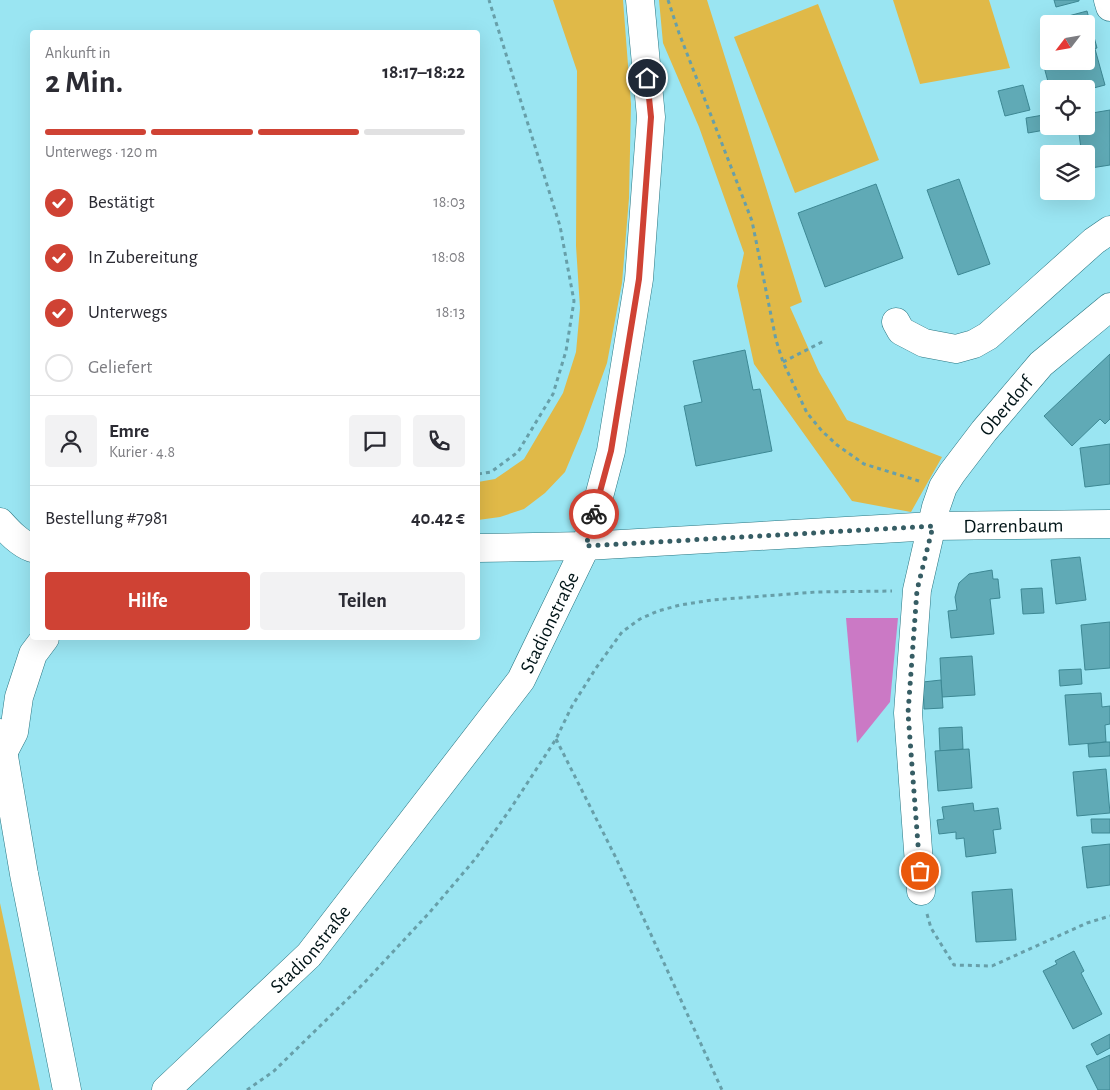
<!DOCTYPE html>
<html lang="de">
<meta charset="utf-8">
<style>
:root{--surface:#fff;--page:#f2f2f3;--text:#2b2b33;--muted:#7c7c81;--line:#e1e1e2;--accent:#cf4234}
body{margin:0;font-family:"Alegreya Sans",sans-serif;background:var(--page);color:var(--text);height:100vh;display:flex;flex-direction:column;font-size:19px;white-space:nowrap}
*{box-sizing:border-box;margin:0}
p{font-size:16px;color:var(--muted)}
.icon{flex:none;width:28px;height:28px;fill:none;stroke:currentColor;stroke-width:2;stroke-linecap:round;stroke-linejoin:round}
.map{position:relative;flex:1;overflow:hidden}
.sheet{position:absolute;left:30px;top:30px;width:450px;height:610px;display:flex;flex-direction:column;background:var(--surface);border-radius:5px;box-shadow:0 5px 20px #0002}
.sheet>*{flex:none}
.needle{width:32px;rotate:239deg}
.fabs{position:absolute;left:1040px;top:15px;display:grid;gap:10px}
.fabs a{display:grid;place-items:center;width:55px;height:55px;border-radius:5px;background:var(--surface);box-shadow:0 5px 20px #0002;font-size:25px}
.pin{position:absolute;display:grid;place-items:center;width:42px;height:42px;color:#fff;margin:-21px;border:2px solid #fff;border-radius:50%;box-shadow:0 1px 5px #0007}
.courier{position:absolute;display:grid;place-items:center;width:50px;height:50px;margin:-25px;border:4px solid #cf4234;border-radius:50%;background:#fff;color:#222;box-shadow:0 1px 6px #0007}
.overview em{font-style:normal;font-weight:600}
.overview div{display:flex;flex-direction:column-reverse}
.overview{display:flex;align-items:center;justify-content:space-between;height:85px;padding:0 15px}
h1{font-size:32px;font-weight:600;line-height:38px}
.bar{display:grid;grid-template-columns:repeat(4,1fr);gap:8px 5px;align-content:center;height:60px;padding:0 15px}
.bar i{height:6px;border-radius:4px;background:var(--line)}
.bar .on{background:var(--accent)}
.bar p{grid-column:span 4}
.line{display:flex;align-items:center;gap:12px;padding:0 15px;border-top:1px solid var(--line)}
.line div{flex:1}
.round{display:grid;place-items:center;flex:none;width:52px;height:52px;border-radius:5px;background:var(--page)}
ol{padding:0 15px;list-style:none}
li{display:flex;align-items:center;gap:15px;height:55px}
li p{margin-inline-start:auto}
li .icon{padding:5px;border-radius:50%;background:var(--accent);color:#fff;stroke-width:4}
li:last-child{color:var(--muted)}
li i{width:28px;height:28px;border:2px solid var(--line);border-radius:50%}
.button{display:flex;gap:10px;margin-top:auto;padding:10px 15px}
.button a{flex:1;height:58px;border-radius:5px;background:var(--accent);color:#fff;font-size:20px;font-weight:600;line-height:58px;text-align:center}
.button a+a{background:var(--page);color:var(--text)}
.map>svg:first-child{display:block}
</style>
<div class="map">
<svg width="1110" height="1090" viewBox="0 0 1110 1090">
<rect width="100%" height="100%" fill="#9ae5f2"/>
<g fill="#e0b948">
<polygon points="553,0 623,0 631,104 629,198 622,283 607,363 583,429 565,472 545,493 524,509 500,517 478,520 478,482 495,479 524,459 563,393 576,352 580,308 576,246 577,71"/>
<polygon points="659,0 707,0 802,302 790,307 819,372 847,420 942,457 911,512 852,501 754,364 737,286 744,253 699,127 663,43"/>
<polygon points="893,0 989,0 1010,68 920,84"/>
<polygon points="818,4 879,160 795,193 734,37"/>
<polygon points="0,903 40,1090 0,1090"/>
</g>
<polygon fill="#cb79c5" points="846,618 898,618 890,702 857,743"/>
<g fill="#60aab6" stroke="#3d8894">
<polygon points="1054,0 1079,0 1079,1 1056,7"/>
<polygon points="1087,11 1097,48 1086,51 1086,24 1049,24 1049,31 1046,22"/>
<polygon points="1095,49 1105,85 1086,90 1050,89 1043,63 1050,61 1086,61 1086,51"/>
<polygon points="1023,85 1030,110 1005,116 998,91"/>
<polygon points="1110,110 1110,165 1091,168 1088,148 1081,149 1078,126 1086,126 1086,114"/>
<polygon points="1049,114 1049,126 1055,126 1056,128 1028,133 1026,118"/>
<polygon points="959,179 990,264 958,275 927,190"/>
<polygon points="876,184 903,258 825,287 798,213"/>
<polygon points="745,350 753,390 760,389 772,451 696,466 684,406 702,402 693,361"/>
<polygon points="1110,354 1110,419 1105,424 1100,419 1072,446 1044,416"/>
<polygon points="1110,444 1110,484 1085,487 1080,448"/>
<polygon points="1080,557 1086,600 1056,604 1051,560"/>
<polygon points="992,570 993,579 998,579 1000,598 990,599 994,634 951,638 948,611 957,610 955,597 959,583 969,574"/>
<polygon points="1042,588 1044,613 1023,614 1021,589"/>
<polygon points="1110,622 1110,668 1085,670 1081,625"/>
<polygon points="972,656 975,695 942,697 940,658"/>
<polygon points="1081,669 1082,684 1060,686 1059,670"/>
<polygon points="941,680 943,708 924,709 923,682"/>
<polygon points="1101,693 1102,707 1110,706 1110,724 1105,725 1106,742 1069,745 1065,695"/>
<polygon points="962,727 963,749 940,751 939,728"/>
<polygon points="1106,742 1110,742 1110,756 1089,757 1088,744"/>
<polygon points="969,749 972,788 938,791 935,751"/>
<polygon points="1106,769 1110,813 1077,816 1073,772"/>
<polygon points="973,803 974,811 998,808 1001,829 993,830 996,853 966,857 964,838 956,839 956,832 939,834 937,820 944,819 942,807"/>
<polygon points="1091,819 1110,819 1110,833 1092,833"/>
<polygon points="1110,844 1110,885 1087,888 1082,847"/>
<polygon points="1012,889 1016,940 976,942 972,892"/>
<polygon points="1074,951 1084,971 1081,973 1102,1014 1073,1029 1043,971 1057,964 1055,961"/>
<polygon points="1110,1034 1110,1048 1097,1055 1091,1044"/>
<polygon points="1110,1055 1110,1090 1098,1090 1086,1066"/>
</g>
<g fill="none" stroke-linecap="round" stroke-linejoin="round">
<defs>
<g id="minor">
<polyline points="1108,0 1110,7"/>
<polyline points="896,322 901,331 924,343 956,349 974,344 988,336 1094,241 1110,230"/>
<path id="s1" d="M586,546L933,526L1110,524"/>
<path id="s2" d="M921,891L908,713L917,590L936,507L943,487L952,473L984,431L1041,364L1110,307"/>
<path id="s3" d="M166,1090L309,955L521,680L586,546L611,451L639,279L651,117L640,0"/>
</g>
<g id="major">
<path d="M0,522C9,532 19,543 32,548"/>
<polyline points="478,548 586,546"/>
<polyline points="0,733 24,874 67,1090"/>
<polyline points="3,753 14,732 19,697 33,654 45,638"/>
</g>
</defs>
<use href="#minor" stroke="#297682" stroke-width="29"/>
<use href="#major" stroke="#297682" stroke-width="29"/>
<g stroke="#679fa9" stroke-width="3" stroke-dasharray="4 4" stroke-linecap="butt">
<polyline points="668,0 679,33 752,221 776,340 783,362 807,413 822,431 837,445 864,464 919,481"/>
<polyline points="783,362 824,341"/>
<polyline points="478,474 491,472 518,452 553,394 566,351 574,301 560,226 489,0"/>
<polyline points="556,739 616,858 722,1090"/>
<polyline points="927,914 931,928 954,965 992,966 1087,923 1110,916"/>
<polyline points="247,1090 274,1071 364,983 430,912 476,858 511,808 556,739 572,706 596,668 622,632 640,619 658,611 680,605 712,600 816,592 892,591"/>
</g>
<use href="#minor" stroke="#fff" stroke-width="28"/>
<use href="#major" stroke="#fff" stroke-width="28"/>
</g>
<g fill="none" stroke-linecap="round" stroke-linejoin="round">
<polyline stroke="#365d64" stroke-width="5" stroke-dasharray="0 9" points="594,514 586,546 933,526 917,590 908,713 920,871"/>
<polyline stroke="#cf4234" stroke-width="6" points="594,514 611,451 639,279 651,117 647,78"/>
</g>
<g text-anchor="middle" stroke-width="5" stroke-linejoin="round" paint-order="stroke">
<g font-size="20" fill="#001417" stroke="#9ae5f2">
<text dy="7" stroke="none"><textPath href="#s2" startOffset="511">Oberdorf</textPath></text>
<text dy="7" stroke="none"><textPath href="#s1" startOffset="428">Darrenbaum</textPath></text>
<text dy="7" stroke="none"><textPath href="#s3" startOffset="608">Stadionstraße</textPath></text>
<text dy="7" stroke="none"><textPath href="#s3" startOffset="202">Stadionstraße</textPath></text>
</g>
</g>
</svg>
<div class="fabs">
<a><svg class="needle" viewBox="-14 -14 28 28"><path d="M0-13l5 13h-10z" fill="#e53935"/><path d="M0 13l5-13h-10z" fill="#7c7c81"/></svg></a>
<a><svg class="icon" aria-label="locate" viewBox="0 0 24 24"><circle cx="12" cy="12" r="6"/><path d="M12 2v4M12 18v4M2 12h4M18 12h4"/></svg></a>
<a><svg class="icon" aria-label="layers" viewBox="0 0 24 24"><path d="M12 4l9 5-9 5-9-5zM3 14l9 5 9-5"/></svg></a>
</div>
<div class="pin" style="left:920px;top:871px;background:#ea580c"><svg class="icon" aria-label="bag" viewBox="0 0 24 24"><path d="M5 8h14l-1 12H6zM9 8a3 3 0 0 1 6 0"/></svg></div>
<div class="pin" style="left:647px;top:78px;background:#1f2937"><svg class="icon" aria-label="home" viewBox="0 0 24 24"><path d="M3 11l9-7 9 7M6 9v11h12V9"/></svg></div>
<div class="courier" style="left:594px;top:514px"><svg class="icon" aria-label="bike" viewBox="0 0 24 24"><circle cx="6" cy="16" r="4"/><circle cx="18" cy="16" r="4"/><path d="M6 16l4-8h5l3 8M10 8l3 8H6M13 5h3"/></svg></div>
<section class="sheet">
<div class="overview"><div><h1>2 Min.</h1><p>Ankunft in</p></div><em>18:17–18:22</em></div>
<div class="bar"><i class="on"></i><i class="on"></i><i class="on"></i><i></i><p>Unterwegs · 120 m</p></div>
<ol>
<li><svg class="icon" aria-label="check" viewBox="0 0 24 24"><path d="M5 12l5 5 9-10"/></svg>Bestätigt<p>18:03</p></li>
<li><svg class="icon" aria-label="check" viewBox="0 0 24 24"><path d="M5 12l5 5 9-10"/></svg>In Zubereitung<p>18:08</p></li>
<li><svg class="icon" aria-label="check" viewBox="0 0 24 24"><path d="M5 12l5 5 9-10"/></svg>Unterwegs<p>18:13</p></li>
<li><i></i>Geliefert</li>
</ol>
<div class="line" style="height:90px"><a class="round"><svg class="icon" aria-label="person" viewBox="0 0 24 24"><circle cx="12" cy="8" r="4"/><path d="M4 21q1-7 8-7t8 7"/></svg></a><div><b>Emre</b><p>Kurier · 4.8</p></div><a class="round"><svg class="icon" aria-label="chat" viewBox="0 0 24 24"><path d="M4 5h16v11H9l-5 4z"/></svg></a><a class="round"><svg class="icon" aria-label="phone" viewBox="0 0 24 24"><path d="M5 4h4l2 5-3 2q2 4 5 5l2-3 5 2v4C11 20 4 13 5 4z"/></svg></a></div>
<div class="line" style="height:65px"><div>Bestellung #7981</div><b>40.42 €</b></div>
<div class="button"><a>Hilfe</a><a>Teilen</a></div>
</section>
</div>
